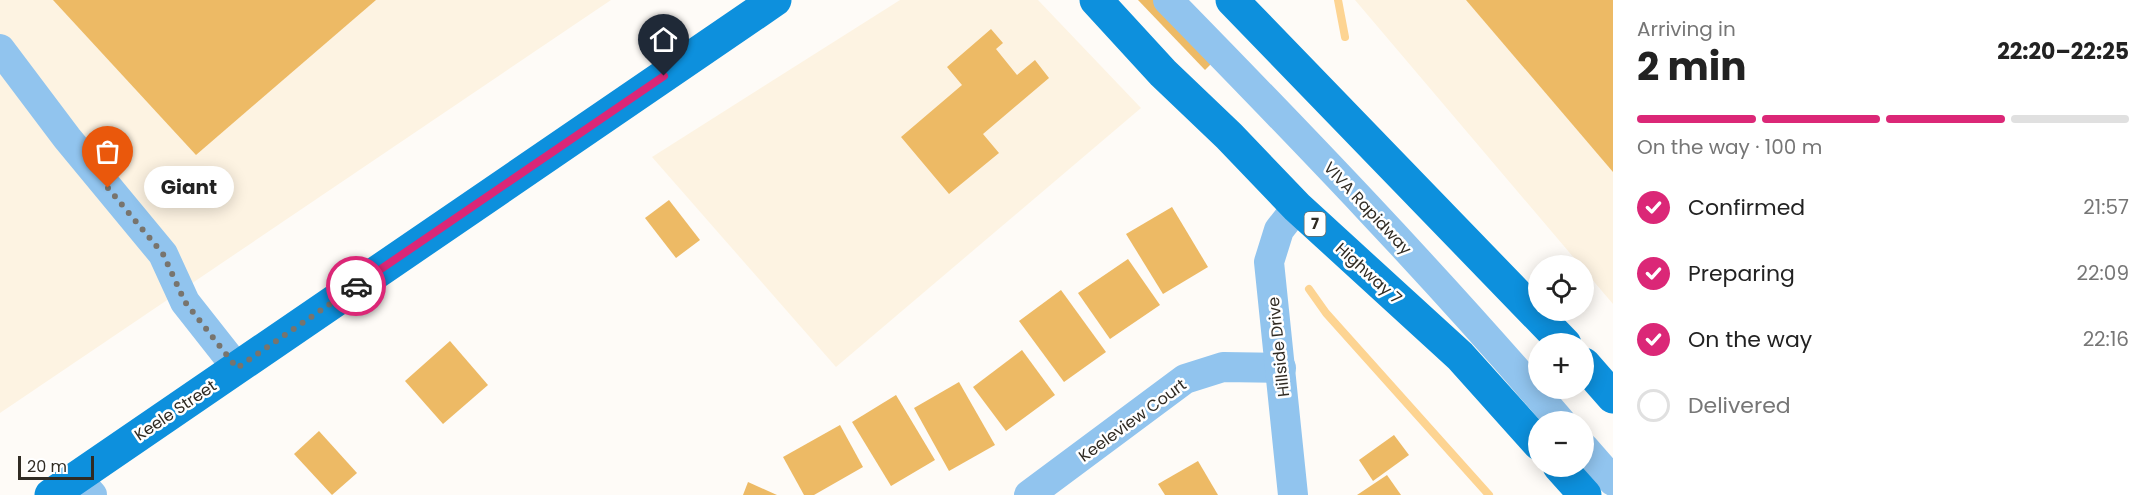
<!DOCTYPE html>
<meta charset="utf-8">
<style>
:root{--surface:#fff;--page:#f6f6f6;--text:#222;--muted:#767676;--line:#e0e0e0;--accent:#db2777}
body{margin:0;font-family:Poppins,sans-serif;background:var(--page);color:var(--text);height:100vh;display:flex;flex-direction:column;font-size:22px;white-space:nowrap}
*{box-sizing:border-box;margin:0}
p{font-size:20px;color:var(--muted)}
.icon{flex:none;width:33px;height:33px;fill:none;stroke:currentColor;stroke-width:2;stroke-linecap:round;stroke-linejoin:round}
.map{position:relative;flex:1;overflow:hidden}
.drawer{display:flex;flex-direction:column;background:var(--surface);width:540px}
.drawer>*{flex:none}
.fabs{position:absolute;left:1528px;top:255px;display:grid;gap:12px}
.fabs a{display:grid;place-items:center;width:66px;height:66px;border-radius:50%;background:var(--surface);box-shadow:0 3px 15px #0003;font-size:30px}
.scale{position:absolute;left:18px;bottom:15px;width:76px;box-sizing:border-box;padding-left:6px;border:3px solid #302b23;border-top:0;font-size:16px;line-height:21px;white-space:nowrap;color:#302b23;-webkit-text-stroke:4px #fff;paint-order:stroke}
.pin{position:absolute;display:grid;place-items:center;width:51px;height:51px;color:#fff;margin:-62px -26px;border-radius:50% 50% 50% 0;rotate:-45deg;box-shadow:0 0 6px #0007}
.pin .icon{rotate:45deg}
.courier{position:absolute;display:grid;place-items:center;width:60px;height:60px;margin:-30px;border:4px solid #db2777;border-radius:50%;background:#fff;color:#222;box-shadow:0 2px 8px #0007}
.bubble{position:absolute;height:42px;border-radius:21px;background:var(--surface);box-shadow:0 3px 15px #0003;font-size:20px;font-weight:700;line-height:42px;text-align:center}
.head em{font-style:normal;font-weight:700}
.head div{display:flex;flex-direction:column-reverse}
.head{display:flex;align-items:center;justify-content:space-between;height:102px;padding:0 24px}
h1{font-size:39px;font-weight:700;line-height:45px}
.bar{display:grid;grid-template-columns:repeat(4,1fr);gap:9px 6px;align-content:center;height:72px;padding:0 24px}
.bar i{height:8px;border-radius:4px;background:var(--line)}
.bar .current{background:var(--accent)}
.bar p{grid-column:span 4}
ol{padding:0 24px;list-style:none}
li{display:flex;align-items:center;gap:18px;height:66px}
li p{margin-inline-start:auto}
li .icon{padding:6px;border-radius:50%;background:var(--accent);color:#fff;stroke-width:4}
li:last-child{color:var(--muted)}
li i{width:33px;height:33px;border:3px solid var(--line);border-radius:50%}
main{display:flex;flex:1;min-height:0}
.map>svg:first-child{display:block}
</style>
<main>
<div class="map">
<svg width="1613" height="495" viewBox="0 0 1613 495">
<rect width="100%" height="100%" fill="#fefbf7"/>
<g fill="#fdf3e2">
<polygon points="0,0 611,0 0,413"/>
<polygon points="900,0 1038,0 1141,108 836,367 652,157"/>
<polygon points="1355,0 1613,0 1613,304 1584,270 1584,266 1580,265"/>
</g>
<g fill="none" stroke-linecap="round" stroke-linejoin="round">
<g stroke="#fdd492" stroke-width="8">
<polyline points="1338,0 1345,37"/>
<polyline points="1309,289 1326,313 1489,495"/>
</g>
</g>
<g fill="#edba65">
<polygon points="53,0 376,0 196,155"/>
<polygon points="1138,0 1161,0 1217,58 1205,70"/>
<polygon points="1466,0 1613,0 1613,172"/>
<polygon points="991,29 1003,43 996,49 1017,75 1035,60 1049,78 983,134 999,153 949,194 901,137 962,85 947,67"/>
<polygon points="669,200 700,240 676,258 645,218"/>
<polygon points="1172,207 1208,267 1163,294 1126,234"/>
<polygon points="1128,259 1160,305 1110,339 1078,293"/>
<polygon points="1061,290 1106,352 1064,382 1019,321"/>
<polygon points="450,341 488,385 443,424 405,381"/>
<polygon points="1022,350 1055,395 1006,431 973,387"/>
<polygon points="959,382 995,445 949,471 914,408"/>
<polygon points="896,395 935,460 891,486 852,422"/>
<polygon points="840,425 863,467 814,495 804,495 783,457"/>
<polygon points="319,431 357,473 332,495 294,454"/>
<polygon points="1394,435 1409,455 1373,481 1359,460"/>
<polygon points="1198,461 1218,495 1165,495 1158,484"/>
<polygon points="1387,475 1401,495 1357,495"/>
<polygon points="748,482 777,495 743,495"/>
</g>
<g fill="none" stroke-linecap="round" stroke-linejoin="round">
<g stroke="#91c4ee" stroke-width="30">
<path d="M1168,0C1302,137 1436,276 1561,422"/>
<polyline points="0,49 67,138 163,254 185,302 237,368"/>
<polyline points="1584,448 1613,481"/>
<polyline points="77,478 92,495"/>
<polyline points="1029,495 1185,379 1223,367 1281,368"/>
<polyline points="1293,495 1269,262 1279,230 1297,207"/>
</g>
<g stroke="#0d90dd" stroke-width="33">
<polyline points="1096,0 1163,73 1229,136 1297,207 1460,356 1539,444"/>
<polyline points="1232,0 1565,344"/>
<polyline points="1584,364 1613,397"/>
<polyline points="1559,466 1585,495"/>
<polyline points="51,495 775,0"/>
</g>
</g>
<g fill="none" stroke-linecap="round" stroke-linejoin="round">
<polyline stroke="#78746d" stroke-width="6" stroke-dasharray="0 10.8" points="108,188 163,254 185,302 237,368 356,286"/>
<polyline stroke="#db2777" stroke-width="8" points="356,286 664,76"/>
</g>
<g text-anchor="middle" stroke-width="5" stroke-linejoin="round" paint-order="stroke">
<rect fill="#fff" stroke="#6e6b65" stroke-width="1.5" x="1304.5" y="212" width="21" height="24" rx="4.5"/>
<g font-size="15" font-weight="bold" fill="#302b23">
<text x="1315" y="229">7</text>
</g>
<g font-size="16" fill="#302b23" stroke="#fff">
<text transform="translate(1368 208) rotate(47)" y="6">VIVA Rapidway</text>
<text transform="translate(1369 273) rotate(42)" y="6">Highway 7</text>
<text transform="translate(1278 347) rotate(-96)" y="6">Hillside Drive</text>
<text transform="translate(175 410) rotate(-34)" y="6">Keele Street</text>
<text transform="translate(1132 420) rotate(-36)" y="6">Keeleview Court</text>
</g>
</g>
</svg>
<div class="fabs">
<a><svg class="icon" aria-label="locate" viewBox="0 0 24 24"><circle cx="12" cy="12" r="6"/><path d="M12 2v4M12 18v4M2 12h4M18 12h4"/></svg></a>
<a>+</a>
<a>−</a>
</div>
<div class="scale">20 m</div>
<div class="pin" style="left:108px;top:188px;background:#ea580c"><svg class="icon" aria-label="bag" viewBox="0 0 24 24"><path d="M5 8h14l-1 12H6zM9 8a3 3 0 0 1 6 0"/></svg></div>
<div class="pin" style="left:664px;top:76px;background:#1f2937"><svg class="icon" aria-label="home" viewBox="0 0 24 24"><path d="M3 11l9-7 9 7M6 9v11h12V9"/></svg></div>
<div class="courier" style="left:356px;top:286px"><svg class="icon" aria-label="car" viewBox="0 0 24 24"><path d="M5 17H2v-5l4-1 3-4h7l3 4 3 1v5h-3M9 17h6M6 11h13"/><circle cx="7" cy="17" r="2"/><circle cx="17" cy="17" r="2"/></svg></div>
<div class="bubble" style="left:144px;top:166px;width:90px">Giant</div>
</div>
<section class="drawer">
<div class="head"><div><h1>2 min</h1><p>Arriving in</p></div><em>22:20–22:25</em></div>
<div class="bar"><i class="current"></i><i class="current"></i><i class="current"></i><i></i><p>On the way · 100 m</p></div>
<ol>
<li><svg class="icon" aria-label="check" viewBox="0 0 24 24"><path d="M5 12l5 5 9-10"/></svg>Confirmed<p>21:57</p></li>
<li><svg class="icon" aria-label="check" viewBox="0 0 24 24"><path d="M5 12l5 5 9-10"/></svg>Preparing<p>22:09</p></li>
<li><svg class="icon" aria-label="check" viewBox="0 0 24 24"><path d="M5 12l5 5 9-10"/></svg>On the way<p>22:16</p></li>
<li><i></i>Delivered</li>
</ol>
</section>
</main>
